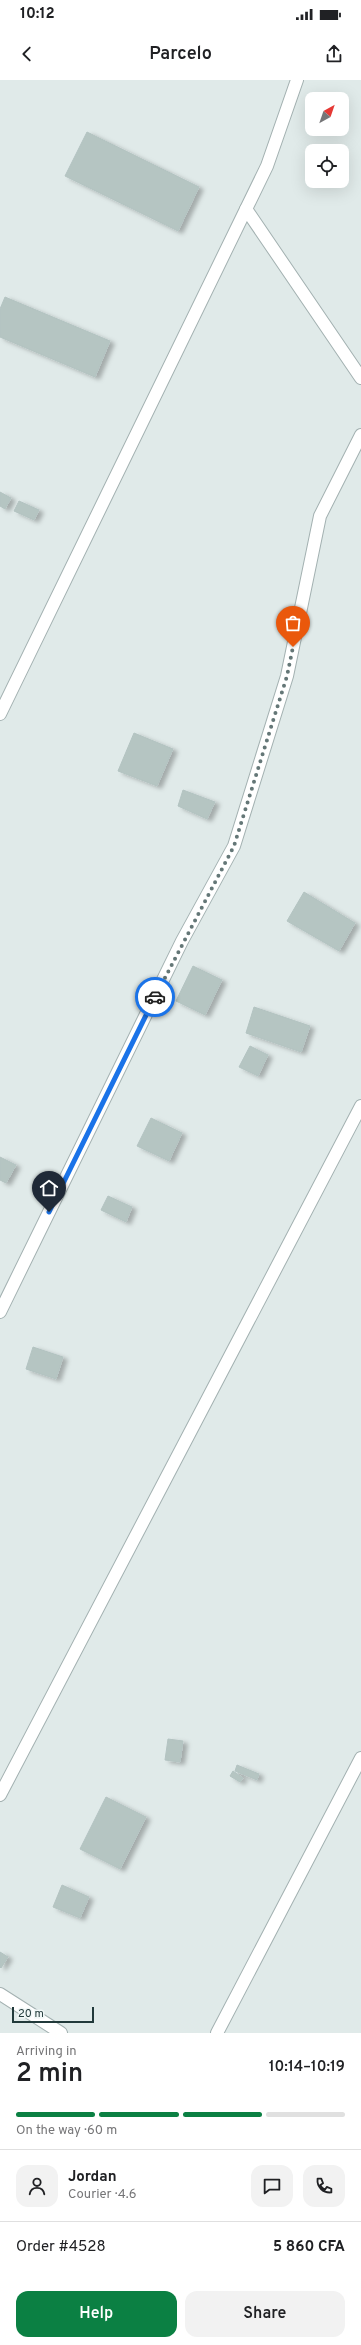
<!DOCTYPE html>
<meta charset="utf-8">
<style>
:root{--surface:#fff;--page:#f2f2f2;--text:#202124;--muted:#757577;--line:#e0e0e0;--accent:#0b8043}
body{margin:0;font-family:Overpass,sans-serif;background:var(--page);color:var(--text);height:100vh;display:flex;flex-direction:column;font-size:15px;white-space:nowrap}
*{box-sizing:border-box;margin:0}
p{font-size:13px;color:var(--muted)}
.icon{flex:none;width:22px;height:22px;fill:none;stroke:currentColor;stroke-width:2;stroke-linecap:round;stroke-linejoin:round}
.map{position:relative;height:1953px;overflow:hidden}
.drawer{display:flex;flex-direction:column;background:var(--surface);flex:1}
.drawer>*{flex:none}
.needle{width:26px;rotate:40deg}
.fabs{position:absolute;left:305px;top:12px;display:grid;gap:8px}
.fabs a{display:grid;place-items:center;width:44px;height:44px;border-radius:8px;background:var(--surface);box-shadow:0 4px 16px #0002;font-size:20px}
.scale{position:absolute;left:12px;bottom:10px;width:82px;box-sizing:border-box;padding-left:4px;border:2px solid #21393a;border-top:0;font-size:11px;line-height:14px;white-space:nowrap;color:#21393a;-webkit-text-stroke:3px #f0f7f6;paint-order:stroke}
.pin{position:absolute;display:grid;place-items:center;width:34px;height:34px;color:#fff;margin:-41px -17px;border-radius:50% 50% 50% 0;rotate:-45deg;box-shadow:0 0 4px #0007}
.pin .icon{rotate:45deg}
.courier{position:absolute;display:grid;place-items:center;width:40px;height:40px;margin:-20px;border:3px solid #1a73e8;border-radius:50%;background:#fff;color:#222;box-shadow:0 1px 5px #0007}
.head em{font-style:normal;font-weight:600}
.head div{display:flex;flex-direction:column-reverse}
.head{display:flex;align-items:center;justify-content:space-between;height:68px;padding:0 16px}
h1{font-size:26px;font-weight:600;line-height:30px}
.bar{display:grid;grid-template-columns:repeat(4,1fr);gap:6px 4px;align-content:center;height:48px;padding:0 16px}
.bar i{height:5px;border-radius:3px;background:var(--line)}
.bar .current{background:var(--accent)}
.bar p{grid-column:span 4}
.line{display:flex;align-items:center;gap:10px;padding:0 16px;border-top:1px solid var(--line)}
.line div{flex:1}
.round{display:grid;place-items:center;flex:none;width:42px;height:42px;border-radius:12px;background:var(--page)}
.cta{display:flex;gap:8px;margin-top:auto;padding:8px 16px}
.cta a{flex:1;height:46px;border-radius:12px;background:var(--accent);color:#fff;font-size:16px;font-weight:600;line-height:46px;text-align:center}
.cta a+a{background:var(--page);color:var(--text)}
.status{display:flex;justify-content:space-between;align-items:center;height:28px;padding:0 20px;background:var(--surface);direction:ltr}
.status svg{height:11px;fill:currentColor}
header{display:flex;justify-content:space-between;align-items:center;height:52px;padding:0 16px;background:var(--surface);font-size:18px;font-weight:600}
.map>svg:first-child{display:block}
</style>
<div class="status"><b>10:12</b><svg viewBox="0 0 49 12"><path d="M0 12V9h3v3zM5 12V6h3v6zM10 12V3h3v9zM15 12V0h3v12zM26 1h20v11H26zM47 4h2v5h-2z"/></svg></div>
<header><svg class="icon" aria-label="back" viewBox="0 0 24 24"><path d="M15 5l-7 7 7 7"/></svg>Parcelo<svg class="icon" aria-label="share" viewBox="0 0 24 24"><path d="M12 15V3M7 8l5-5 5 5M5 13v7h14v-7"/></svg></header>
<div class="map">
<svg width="361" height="1953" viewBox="0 0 361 1953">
<defs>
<filter id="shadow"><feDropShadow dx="4.5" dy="2.5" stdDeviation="2" flood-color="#0004"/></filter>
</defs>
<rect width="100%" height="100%" fill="#e0eae9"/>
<g fill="#b5c5c2" stroke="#b3c3c1" filter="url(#shadow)">
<polygon points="87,52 199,107 178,151 65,96"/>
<polygon points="5,217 110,261 95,297 0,257 0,229"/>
<polygon points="0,412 11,418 5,429 0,426"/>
<polygon points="19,421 39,430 34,440 14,431"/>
<polygon points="134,653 173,669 157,706 118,691"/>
<polygon points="183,710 215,722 207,739 178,726"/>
<polygon points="304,812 355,843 339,871 287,841"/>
<polygon points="193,886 222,900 205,935 176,921"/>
<polygon points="254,927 310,946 301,972 246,953"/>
<polygon points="250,966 268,975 258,996 239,987"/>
<polygon points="151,1038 182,1053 169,1081 137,1066"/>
<polygon points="0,1077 16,1085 6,1103 0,1100"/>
<polygon points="108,1116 132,1127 126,1142 101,1130"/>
<polygon points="33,1267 63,1277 56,1299 26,1289"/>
<polygon points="168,1659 183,1661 180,1682 165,1680"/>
<polygon points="237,1685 259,1694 257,1700 235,1691"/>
<polygon points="233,1691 243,1698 240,1702 230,1696"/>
<polygon points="106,1717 146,1737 120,1789 80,1769"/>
<polygon points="62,1805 89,1817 80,1838 53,1827"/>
<polygon points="0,1872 8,1877 1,1888 0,1887"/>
</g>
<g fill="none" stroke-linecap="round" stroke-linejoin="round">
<defs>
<g id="street">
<polyline points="246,129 361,298"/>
<polyline points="0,634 267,86 297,0"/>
<polyline points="0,1232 182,861 234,766 287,596 320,436 361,355"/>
<polyline points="0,1715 361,1026"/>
<polyline points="0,1914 61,1953"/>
<polyline points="217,1953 361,1678"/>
</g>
</defs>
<use href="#street" stroke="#a3b1b1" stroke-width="14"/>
<use href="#street" stroke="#fff" stroke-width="12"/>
</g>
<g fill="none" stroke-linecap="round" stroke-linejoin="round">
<polyline stroke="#647777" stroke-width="4" stroke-dasharray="0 7.2" points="155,917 234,766 287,596 293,567"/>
<polyline stroke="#1a73e8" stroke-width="5" points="49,1132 155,917"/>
</g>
</svg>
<div class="fabs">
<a><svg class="needle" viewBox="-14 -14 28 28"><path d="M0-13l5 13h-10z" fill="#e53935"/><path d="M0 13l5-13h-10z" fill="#757577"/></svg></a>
<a><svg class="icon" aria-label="locate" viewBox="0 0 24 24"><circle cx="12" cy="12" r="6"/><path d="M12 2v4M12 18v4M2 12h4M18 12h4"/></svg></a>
</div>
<div class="scale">20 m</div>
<div class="pin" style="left:293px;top:567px;background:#ea580c"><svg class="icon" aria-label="bag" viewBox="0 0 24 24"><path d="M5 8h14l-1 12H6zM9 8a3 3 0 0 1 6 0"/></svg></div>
<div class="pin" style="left:49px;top:1132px;background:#1f2937"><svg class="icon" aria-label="home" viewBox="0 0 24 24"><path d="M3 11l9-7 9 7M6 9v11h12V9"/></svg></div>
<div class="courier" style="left:155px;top:917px"><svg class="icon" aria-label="car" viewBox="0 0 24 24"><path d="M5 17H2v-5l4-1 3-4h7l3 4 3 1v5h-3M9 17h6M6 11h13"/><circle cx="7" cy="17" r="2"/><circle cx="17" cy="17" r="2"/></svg></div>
</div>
<section class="drawer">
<div class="head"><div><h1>2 min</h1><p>Arriving in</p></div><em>10:14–10:19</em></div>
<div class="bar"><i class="current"></i><i class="current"></i><i class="current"></i><i></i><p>On the way · 60 m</p></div>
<div class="line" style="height:72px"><a class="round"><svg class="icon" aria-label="person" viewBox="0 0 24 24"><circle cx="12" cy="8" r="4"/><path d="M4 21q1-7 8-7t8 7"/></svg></a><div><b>Jordan</b><p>Courier · 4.6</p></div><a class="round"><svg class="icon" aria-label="chat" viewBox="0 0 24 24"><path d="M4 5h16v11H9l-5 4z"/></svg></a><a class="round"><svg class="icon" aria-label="phone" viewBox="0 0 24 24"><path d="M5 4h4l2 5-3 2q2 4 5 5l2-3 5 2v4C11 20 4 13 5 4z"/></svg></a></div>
<div class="line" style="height:52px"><div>Order #4528</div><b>5 860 CFA</b></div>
<div class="cta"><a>Help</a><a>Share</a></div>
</section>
